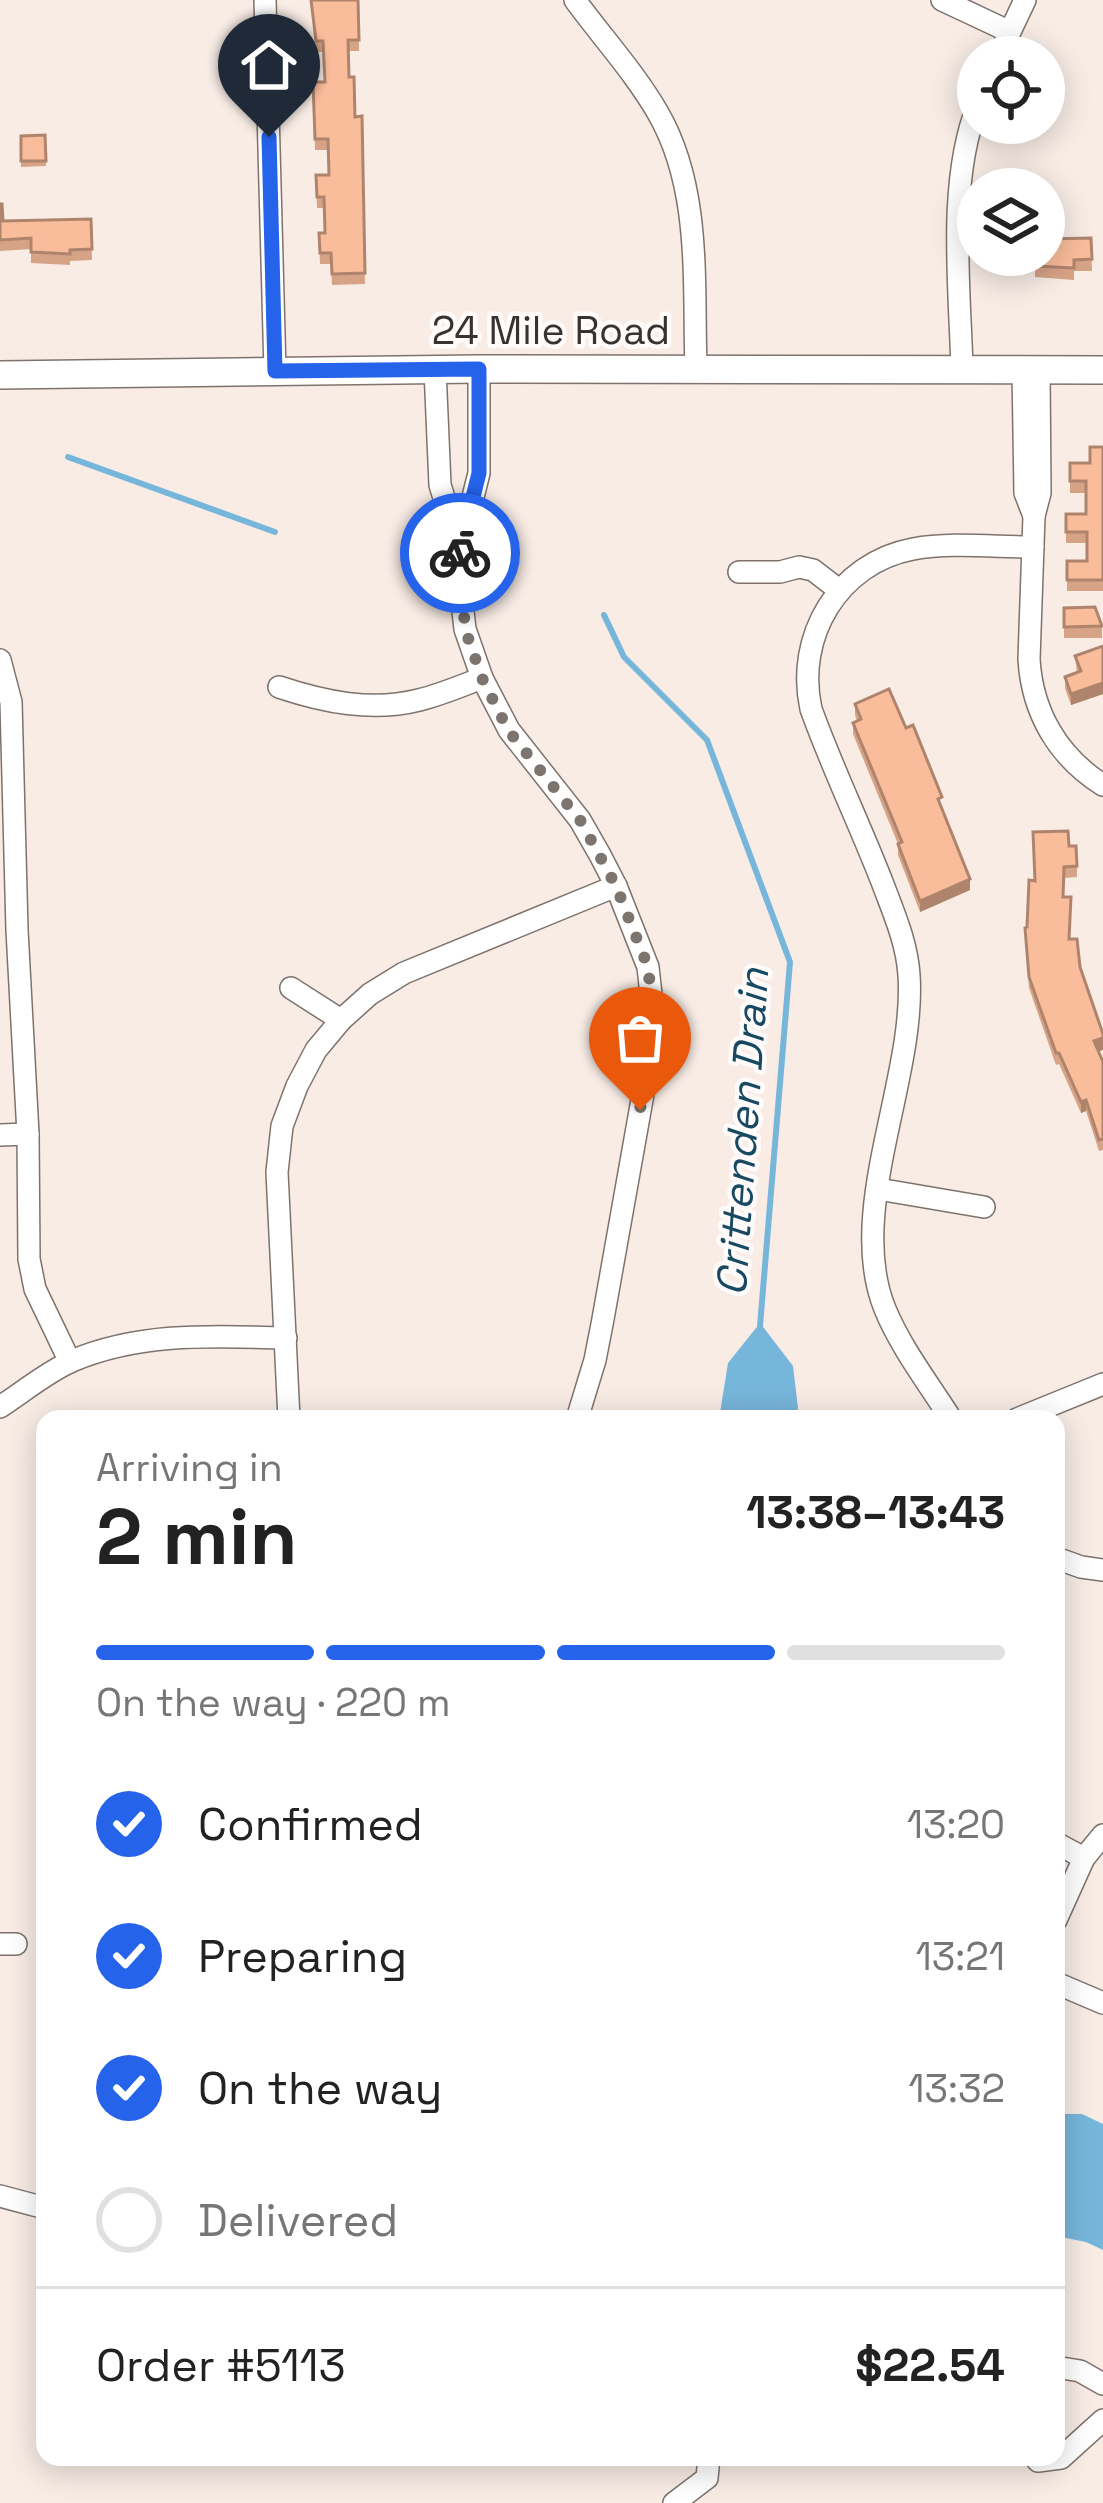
<!DOCTYPE html>
<meta charset="utf-8">
<style>
:root{--surface:#fff;--page:#f2f2f2;--text:#222;--muted:#767676;--line:#e0e0e0;--accent:#2563eb}
body{margin:0;font-family:"Space Grotesk",sans-serif;background:var(--page);color:var(--text);height:100vh;display:flex;flex-direction:column;font-size:45px;white-space:nowrap}
*{box-sizing:border-box;margin:0}
p{font-size:39px;color:var(--muted)}
.icon{flex:none;width:66px;height:66px;fill:none;stroke:currentColor;stroke-width:2;stroke-linecap:round;stroke-linejoin:round}
.map{position:relative;flex:1;overflow:hidden}
.sheet{position:absolute;left:36px;top:1410px;width:1029px;height:1056px;display:flex;flex-direction:column;background:var(--surface);border-radius:24px;box-shadow:0 6px 30px #0003}
.sheet>*{flex:none}
.tools{position:absolute;left:957px;top:36px;display:grid;gap:24px}
.tools a{display:grid;place-items:center;width:108px;height:108px;border-radius:50%;background:var(--surface);box-shadow:0 6px 30px #0003;font-size:60px}
.pin{position:absolute;display:grid;place-items:center;width:102px;height:102px;color:#fff;margin:-123px -51px;border-radius:50% 50% 50% 0;rotate:-45deg;box-shadow:0 0 12px #0007}
.pin .icon{rotate:45deg}
.courier{position:absolute;display:grid;place-items:center;width:120px;height:120px;margin:-60px;border:9px solid #2563eb;border-radius:50%;background:#fff;color:#222;box-shadow:0 3px 15px #0007}
.overview em{font-style:normal;font-weight:600}
.overview div{display:flex;flex-direction:column-reverse}
.overview{display:flex;align-items:center;justify-content:space-between;height:204px;padding:0 60px}
h1{font-size:78px;font-weight:600;line-height:90px}
.bar{display:grid;grid-template-columns:repeat(4,1fr);gap:18px 12px;align-content:center;height:144px;padding:0 60px}
.bar i{height:15px;border-radius:9px;background:var(--line)}
.bar .current{background:var(--accent)}
.bar p{grid-column:span 4}
.line{display:flex;align-items:center;gap:30px;padding:0 60px;border-top:3px solid var(--line)}
.line div{flex:1}
ol{padding:0 60px;list-style:none}
li{display:flex;align-items:center;gap:36px;height:132px}
li p{margin-inline-start:auto}
li .icon{padding:12px;border-radius:50%;background:var(--accent);color:#fff;stroke-width:4}
li:last-child{color:var(--muted)}
li i{width:66px;height:66px;border:6px solid var(--line);border-radius:50%}
.map>svg:first-child{display:block}
</style>
<div class="map">
<svg width="1103" height="2503" viewBox="0 0 1103 2503">
<rect width="100%" height="100%" fill="#f8ece5"/>
<g fill="#77b6db">
<polygon points="760,1323 793,1366 798,1408 795,1419 719,1419 728,1363"/>
<polygon points="1056,2114 1082,2114 1103,2124 1103,2250 1086,2242 1056,2236"/>
</g>
<g fill="none" stroke-linecap="round" stroke-linejoin="round">
<g stroke="#77b6db" stroke-width="6">
<polyline points="68,457 275,532"/>
<polyline points="604,615 624,657 707,740 790,962 760,1326"/>
</g>
<defs>
<g id="minor">
<polyline points="265,0 275,371"/>
<path d="M575,0C602,37 635,73 658,113C702,189 693,284 696,368"/>
<polyline points="942,0 1008,31"/>
<polyline points="998,57 1025,0"/>
<polyline points="435,369 440,485 445,501 459,519"/>
<polyline points="479,369 479,473 472,501 459,519 460,585 465,629 482,678 509,730 580,820 600,855 616,886 648,967 653,1013 648,1066 603,1319 595,1360 577,1419"/>
<path d="M962,370C960,289 947,181 978,105"/>
<polyline points="1023,370 1025,493 1034,516"/>
<path d="M1039,370L1040,493L1034,516L1029,659C1032,712 1058,757 1103,785"/>
<polyline points="739,572 780,572 799,567 813,570 839,590"/>
<polyline points="0,660 11,702 17,930 28,1134 29,1259 35,1289 70,1362"/>
<path d="M279,687C324,702 372,712 419,700C440,695 461,686 482,678"/>
<polyline points="291,988 341,1020"/>
<polyline points="0,1135 28,1134"/>
<polyline points="878,1189 984,1207"/>
<path d="M0,1407C23,1392 47,1372 72,1361C140,1332 213,1336 286,1338"/>
<polyline points="289,1419 277,1172 282,1126 297,1086 316,1050 341,1020 370,994 404,973 616,886"/>
<path d="M951,1419C929,1384 901,1348 885,1309C845,1211 916,1079 909,975C907,944 895,916 884,887C861,827 833,770 811,709C795,637 838,563 913,549C951,542 994,547 1033,547"/>
<polyline points="1017,1419 1103,1384"/>
<polyline points="1056,1558 1081,1567 1103,1570"/>
<polyline points="1056,1843 1084,1858"/>
<polyline points="1056,1920 1084,1858 1103,1835"/>
<polyline points="0,1944 16,1944"/>
<polyline points="1056,1983 1103,2003"/>
<polyline points="0,2196 45,2208"/>
<polyline points="1056,2367 1080,2371 1103,2384"/>
<polyline points="1035,2457 1038,2461 1061,2458 1103,2420"/>
<polyline points="674,2503 707,2478 709,2457"/>
</g>
<polyline id="tertiary" points="0,375 479,369 1103,370"/>
</defs>
<use href="#minor" stroke="#7e736c" stroke-width="24"/>
<use href="#tertiary" stroke="#7e736c" stroke-width="30"/>
<use href="#minor" stroke="#fff" stroke-width="21"/>
<use href="#tertiary" stroke="#fff" stroke-width="27"/>
</g>
<g fill="#d7a386">
<polygon points="311,0 358,0 359,51 348,51 349,77 355,117 362,116 365,284 332,285 331,264 320,264 319,233 325,233 324,208 317,208 316,175 328,175 328,150 315,150 313,82 325,82 323,52 316,52"/>
<polygon points="45,135 46,166 21,167 21,136"/>
<polygon points="0,204 3,221 91,219 92,260 70,261 70,265 31,263 31,249 0,251"/>
<polygon points="1091,238 1092,271 1074,271 1074,280 1035,277 1035,255"/>
<polygon points="1103,447 1103,591 1067,591 1067,561 1087,561 1087,543 1066,543 1066,514 1086,514 1086,493 1070,493 1070,463 1090,463"/>
<polygon points="1064,608 1102,626 1102,638 1064,638"/>
<polygon points="1103,646 1103,694 1071,705 1065,688 1065,677 1077,673 1075,656"/>
<polygon points="855,704 941,808 970,890 920,912 898,855 898,844 853,734 853,723 857,721 855,715"/>
<polygon points="1069,846 1077,866 1077,877 1064,878 1063,897 1070,939 1080,967 1098,1051 1103,1062 1103,1150 1099,1151 1086,1111 1081,1113 1059,1064 1056,1065 1029,988 1025,928 1027,927 1035,881"/>
</g>
<g fill="#af846d">
<polygon points="1103,683 1103,694 1071,705 1071,694"/>
<polygon points="970,879 970,890 920,912 920,901"/>
<polygon points="1103,1038 1103,1050 1094,1053 1094,1041"/>
<polygon points="1086,1100 1086,1111 1081,1113 1081,1102"/>
</g>
<g fill="#fabd9c" stroke="#af846d" stroke-width="3">
<polygon points="311,0 358,0 359,40 348,40 349,77 354,77 355,117 362,116 365,273 332,274 331,253 320,253 319,233 325,233 324,197 317,197 316,175 329,175 328,139 315,139 313,82 325,82 323,41 316,41"/>
<polygon points="45,135 46,161 21,161 21,136"/>
<polygon points="0,204 2,204 3,221 91,219 92,249 70,250 70,254 31,252 31,238 0,240"/>
<polygon points="1091,238 1092,259 1074,260 1074,268 1035,266 1035,255 1044,255 1044,239"/>
<polygon points="1090,447 1103,447 1103,580 1067,580 1067,561 1087,561 1087,532 1066,532 1066,514 1086,514 1086,481 1070,481 1070,463 1090,463"/>
<polygon points="1095,607 1102,626 1064,627 1064,608"/>
<polygon points="1103,646 1103,683 1071,694 1065,677 1081,671 1075,656"/>
<polygon points="889,689 906,728 913,725 942,797 938,799 970,879 920,901 898,844 902,842 853,723 861,719 855,704"/>
<polygon points="1068,831 1069,846 1076,846 1077,866 1064,867 1063,897 1071,897 1069,939 1077,939 1080,967 1103,1034 1103,1038 1094,1041 1103,1062 1103,1139 1099,1140 1086,1100 1081,1102 1059,1053 1056,1053 1029,977 1025,928 1027,927 1029,880 1035,881 1033,832"/>
</g>
<g fill="none" stroke-linecap="round" stroke-linejoin="round">
<polyline stroke="#7b746f" stroke-width="12" stroke-dasharray="0 21.6" points="460,553 465,629 482,678 508,730 580,820 616,886 648,967 653,1012 640,1110"/>
<polyline stroke="#2563eb" stroke-width="15" points="269,137 275,371 479,369 479,473 472,501 459,519 460,553"/>
</g>
<g text-anchor="middle" stroke-width="9" stroke-linejoin="round" paint-order="stroke">
<g font-size="39" fill="#383330" stroke="#fefbfa">
<text x="551" y="344">24 Mile Road</text>
</g>
<g font-size="42" font-style="italic" fill="#174963" stroke="#fefbfa">
<text transform="translate(742 1132) rotate(-86)" y="15">Crittenden Drain</text>
</g>
</g>
</svg>
<div class="tools">
<a><svg class="icon" aria-label="locate" viewBox="0 0 24 24"><circle cx="12" cy="12" r="6"/><path d="M12 2v4M12 18v4M2 12h4M18 12h4"/></svg></a>
<a><svg class="icon" aria-label="layers" viewBox="0 0 24 24"><path d="M12 4l9 5-9 5-9-5zM3 14l9 5 9-5"/></svg></a>
</div>
<div class="pin" style="left:640px;top:1110px;background:#ea580c"><svg class="icon" aria-label="bag" viewBox="0 0 24 24"><path d="M5 8h14l-1 12H6zM9 8a3 3 0 0 1 6 0"/></svg></div>
<div class="pin" style="left:269px;top:137px;background:#1f2937"><svg class="icon" aria-label="home" viewBox="0 0 24 24"><path d="M3 11l9-7 9 7M6 9v11h12V9"/></svg></div>
<div class="courier" style="left:460px;top:553px"><svg class="icon" aria-label="bike" viewBox="0 0 24 24"><circle cx="6" cy="16" r="4"/><circle cx="18" cy="16" r="4"/><path d="M6 16l4-8h5l3 8M10 8l3 8H6M13 5h3"/></svg></div>
<section class="sheet">
<div class="overview"><div><h1>2 min</h1><p>Arriving in</p></div><em>13:38–13:43</em></div>
<div class="bar"><i class="current"></i><i class="current"></i><i class="current"></i><i></i><p>On the way · 220 m</p></div>
<ol>
<li><svg class="icon" aria-label="check" viewBox="0 0 24 24"><path d="M5 12l5 5 9-10"/></svg>Confirmed<p>13:20</p></li>
<li><svg class="icon" aria-label="check" viewBox="0 0 24 24"><path d="M5 12l5 5 9-10"/></svg>Preparing<p>13:21</p></li>
<li><svg class="icon" aria-label="check" viewBox="0 0 24 24"><path d="M5 12l5 5 9-10"/></svg>On the way<p>13:32</p></li>
<li><i></i>Delivered</li>
</ol>
<div class="line" style="height:156px"><div>Order #5113</div><b>$22.54</b></div>
</section>
</div>
